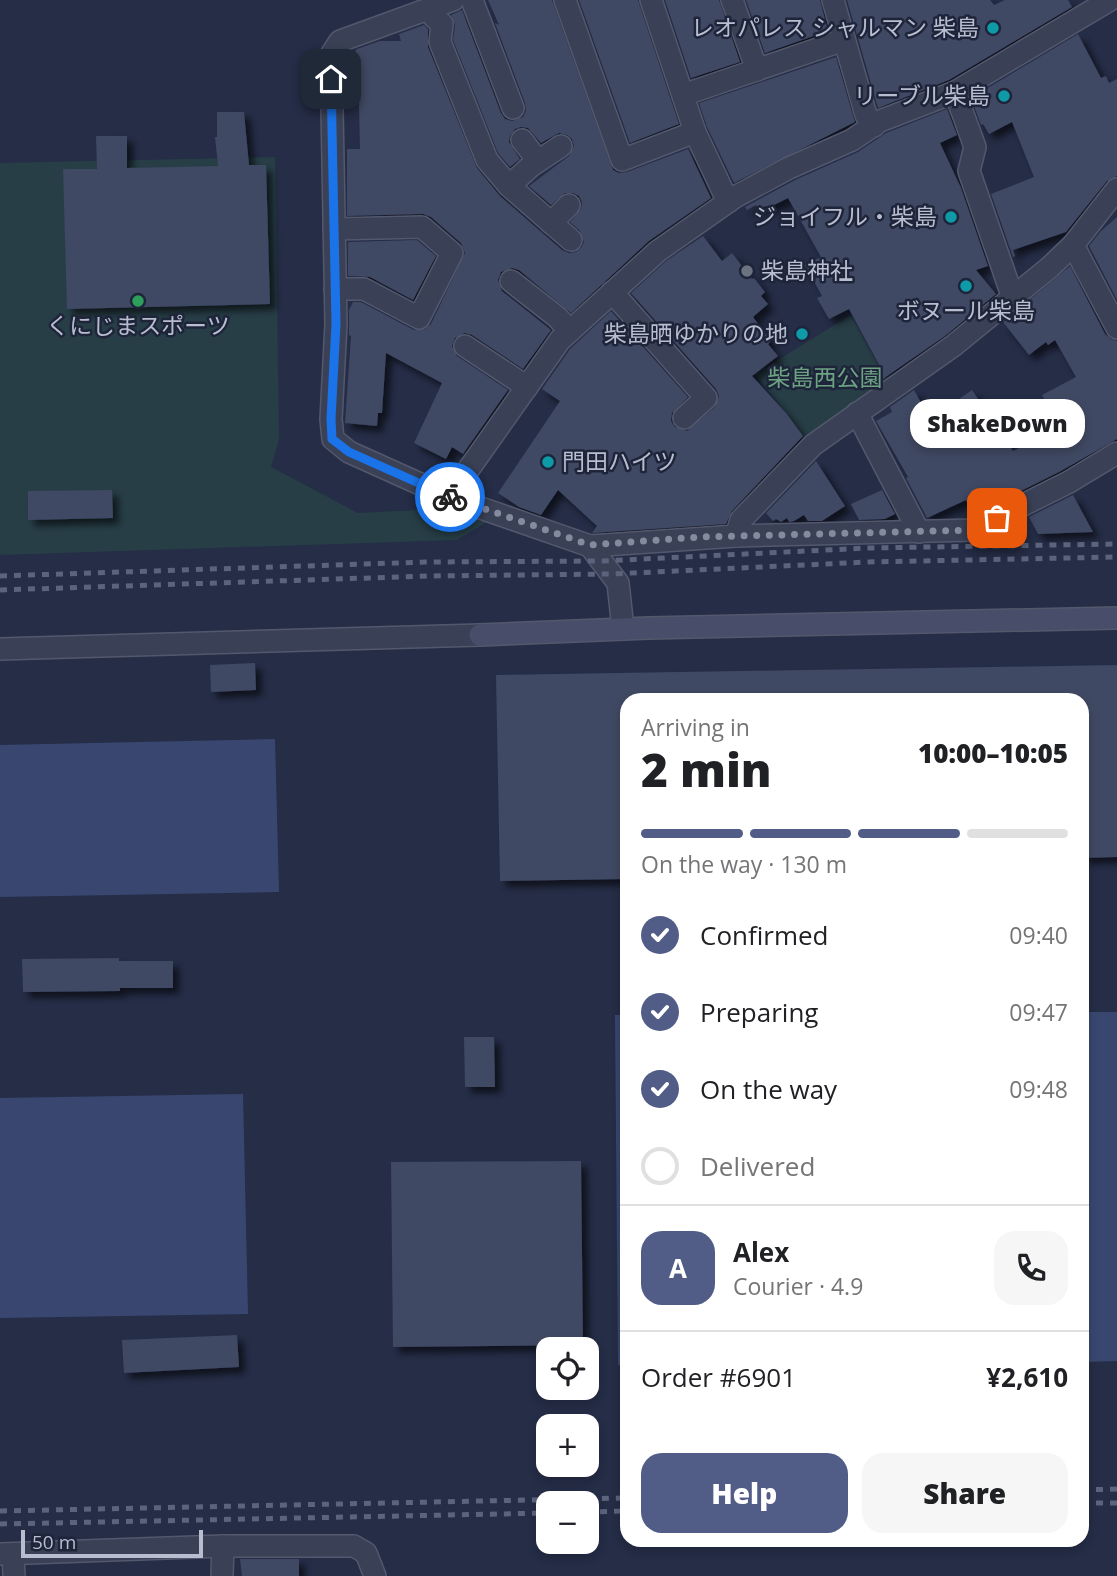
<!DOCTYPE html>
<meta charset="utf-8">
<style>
:root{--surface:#fff;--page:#f6f6f6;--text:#202124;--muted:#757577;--line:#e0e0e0;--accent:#515c87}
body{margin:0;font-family:"Open Sans","Noto Sans JP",sans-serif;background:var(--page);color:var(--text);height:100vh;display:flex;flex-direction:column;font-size:26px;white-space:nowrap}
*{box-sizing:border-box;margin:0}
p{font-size:23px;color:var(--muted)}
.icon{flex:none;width:38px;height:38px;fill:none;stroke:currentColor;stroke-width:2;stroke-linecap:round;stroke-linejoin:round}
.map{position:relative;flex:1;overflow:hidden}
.panel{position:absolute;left:620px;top:693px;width:469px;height:854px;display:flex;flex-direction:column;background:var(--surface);border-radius:21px;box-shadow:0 4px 10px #0003}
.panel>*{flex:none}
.fabs{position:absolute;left:536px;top:1337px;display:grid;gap:14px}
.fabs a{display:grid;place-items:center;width:63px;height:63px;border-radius:14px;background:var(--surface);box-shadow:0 4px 10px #0003;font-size:35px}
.scale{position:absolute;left:21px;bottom:18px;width:182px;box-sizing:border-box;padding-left:7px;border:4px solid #b8bdcf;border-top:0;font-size:19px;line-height:24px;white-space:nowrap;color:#b8bdcf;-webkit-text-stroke:5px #1e253b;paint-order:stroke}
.pin{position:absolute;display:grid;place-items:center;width:60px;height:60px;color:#fff;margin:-30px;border-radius:14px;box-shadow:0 4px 10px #0006}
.courier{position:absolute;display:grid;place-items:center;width:70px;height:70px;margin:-35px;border:5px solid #1a73e8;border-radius:50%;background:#fff;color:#222;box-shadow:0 2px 9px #0007}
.bubble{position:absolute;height:49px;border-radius:21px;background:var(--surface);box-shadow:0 4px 10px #0003;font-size:23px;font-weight:800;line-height:49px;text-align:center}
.head em{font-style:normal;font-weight:800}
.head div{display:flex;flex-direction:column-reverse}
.head{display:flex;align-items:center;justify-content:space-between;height:119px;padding:0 21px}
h1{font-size:46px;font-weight:800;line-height:52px}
.bar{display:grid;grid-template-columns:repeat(4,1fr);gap:10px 7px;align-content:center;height:84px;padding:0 21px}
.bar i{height:9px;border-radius:5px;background:var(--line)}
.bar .on{background:var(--accent)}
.bar p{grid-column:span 4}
.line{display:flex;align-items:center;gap:18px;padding:0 21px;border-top:2px solid var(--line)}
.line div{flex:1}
.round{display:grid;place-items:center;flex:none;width:74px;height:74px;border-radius:21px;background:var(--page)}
ol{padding:0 21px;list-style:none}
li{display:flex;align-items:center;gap:21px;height:77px}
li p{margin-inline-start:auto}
li .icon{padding:7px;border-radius:50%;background:var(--accent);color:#fff;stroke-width:4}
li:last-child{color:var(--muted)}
li i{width:38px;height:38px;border:4px solid var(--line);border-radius:50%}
.action{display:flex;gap:14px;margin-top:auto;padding:14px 21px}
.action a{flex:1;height:80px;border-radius:21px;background:var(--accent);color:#fff;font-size:28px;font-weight:800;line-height:80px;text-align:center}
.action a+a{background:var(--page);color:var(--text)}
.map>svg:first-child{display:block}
</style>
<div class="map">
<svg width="1117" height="1576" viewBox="0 0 1117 1576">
<defs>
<filter id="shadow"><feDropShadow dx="6" dy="6" stdDeviation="3.5" flood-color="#0009"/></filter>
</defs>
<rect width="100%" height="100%" fill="#252d47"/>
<g fill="#273e47">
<polygon points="275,157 279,439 271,467 358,513 438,509 445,505 490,520 457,540 0,555 0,163"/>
<polygon points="851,315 888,383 806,439 755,374"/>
</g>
<g fill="#394770">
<polygon points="275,739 279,892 0,897 0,745"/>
<polygon points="1117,1012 1117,1361 1082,1362 1082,1012"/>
<polygon points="615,1015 626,1015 626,1365 618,1365"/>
<polygon points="243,1094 248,1314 0,1318 0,1098"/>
</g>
<g fill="#3f4864" filter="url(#shadow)">
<polygon points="488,0 552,0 613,170 619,173 627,172 688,149 711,198 649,241 571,313 519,270 512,268 501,272 498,280 502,291 551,330 523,369 472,335 465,333 455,338 452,346 457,356 508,390 463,454 452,447 446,459 414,443 442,383 386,353 382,413 378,413 377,426 345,423 351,336 349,335 349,310 353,302 361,302 414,330 425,329 431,324 465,253 461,243 431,217 423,214 347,216 347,149 360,149 359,104 358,75 344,75 344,64 357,49 380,41 401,41 399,34 424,25 428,29 428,47 477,168 500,196 562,250 569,253 576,252 581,248 584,242 580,231 570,222 581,209 582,202 579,196 573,193 565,193 551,205 529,186 569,156 574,146 572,139 567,135 559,133 541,143 528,128 521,127 515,129 510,136 509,142 520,159 510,167 498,153 453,40 455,25 451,15 462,10 501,113 505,119 512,121 523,117 526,111 525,103 495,23 499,25"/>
<polygon points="579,0 638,0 679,124 630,143"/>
<polygon points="665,0 719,0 740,62 691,78"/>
<polygon points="746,0 820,0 828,31 765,53"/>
<polygon points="847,0 990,0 994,5 1005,0 1068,0 1072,7 949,80 878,108"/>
<polygon points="1078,34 1101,78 1106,76 1109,83 1117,79 1117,176 1107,181 1066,232 1013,250 1015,256 1013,257 991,194 1034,177 1012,122 989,134 983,124 981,125 971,98"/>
<polygon points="836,57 855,122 734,183 707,127 699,103"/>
<polygon points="947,109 957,135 940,143 961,188 988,266 976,270 996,294 945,336 877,383 874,377 883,372 849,309 829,319 817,298 822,296 805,265 821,257 788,198 768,208 766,206 759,209 756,205 747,210 745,207 795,180 858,152 886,133"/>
<polygon points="217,112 244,112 249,165 266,165 270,304 67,309 63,169 97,169 96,136 127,136 127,168 218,166 215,137 217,137"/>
<polygon points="1117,217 1117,300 1089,246 1101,231"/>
<polygon points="703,236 722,261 732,253 752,279 754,278 765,292 761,296 768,304 753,317 771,341 768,344 778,356 752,376 786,413 803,436 732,511 726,524 592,533 597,526 558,490 541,515 519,507 498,493 560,401 542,389 570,349 611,311 688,397 672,413 671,421 675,427 687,431 715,407 719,396 716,389 631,293 666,261"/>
<polygon points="417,240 436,256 413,300 370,277 348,276 348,242"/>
<polygon points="1070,266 1105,334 1111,339 1117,341 1117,439 1061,471 973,515 966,500 927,518 906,478 908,477 876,421 892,412 890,407 914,390 930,419 972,390 1013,451 1048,434 1042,423 1054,417 1042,395 1076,377 1055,340 1048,345 1046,342 1029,355 1003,322"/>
<polygon points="816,461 845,506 822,521 808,521 804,515 794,521 789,522 787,518 781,522 776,519 773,521 766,513"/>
<polygon points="112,490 113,518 28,520 28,491"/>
<polygon points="882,490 895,514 885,519 859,520 851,504"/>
<polygon points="1073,495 1093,532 1038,534 1029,517"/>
<polygon points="255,663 256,690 211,692 210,665"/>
<polygon points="1117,665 1117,857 1082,858 1082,700 626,700 626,879 500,881 496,675"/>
<polygon points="119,958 119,961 173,961 173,988 120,988 120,991 23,992 22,959"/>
<polygon points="464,1037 494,1037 495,1087 465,1087"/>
<polygon points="581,1161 583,1345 393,1347 391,1162"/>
<polygon points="237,1335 239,1367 124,1373 122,1340"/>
<polygon points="240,1559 299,1559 299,1576 242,1576"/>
</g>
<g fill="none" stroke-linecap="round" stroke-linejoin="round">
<defs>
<g id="street">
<polyline points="453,0 340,41 331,55 336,324 331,419 333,439 349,452 449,497 590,546 736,536 741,520 813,445 953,346 1050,267 1073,245 1117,189"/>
<polyline points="472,0 513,108"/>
<polyline points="565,0 622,160 695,132"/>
<polyline points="651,0 695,132 728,202"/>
<polyline points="732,0 757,70"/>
<polyline points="833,0 866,115 874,126"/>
<polyline points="431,8 434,17 442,24 440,42 487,160 509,186 571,240"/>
<polyline points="955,92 975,147 969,171 1013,298"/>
<polyline points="683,95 844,40"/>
<polyline points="522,140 538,161"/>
<polyline points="509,186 531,166 561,146"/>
<polyline points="551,223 569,205"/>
<polyline points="334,229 422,227 452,253 419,318 364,289 335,289"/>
<polyline points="1073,245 1117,328"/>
<polyline points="511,281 557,317 570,331"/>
<polyline points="612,292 706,398 684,418"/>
<polyline points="465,346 527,387"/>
<polyline points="857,413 919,532"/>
<polyline points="449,497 560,340 658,251 735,197 789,168 852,140 880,121 955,92 1110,0"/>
<polyline points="736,536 973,530 1069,482 1117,453"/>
<polyline points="590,546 618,583 623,629"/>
<polyline points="0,649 480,635"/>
<polyline points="0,1554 223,1546 354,1546 366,1553 375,1576"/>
<polyline points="13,1554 14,1576"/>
<polyline points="222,1576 223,1546"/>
</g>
<polyline id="secondary" points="480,635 649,628 1117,618"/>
</defs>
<use href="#street" stroke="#53586d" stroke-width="24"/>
<use href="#secondary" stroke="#53586d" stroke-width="24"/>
<use href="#street" stroke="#3a4156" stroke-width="21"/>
<use href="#secondary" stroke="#484e69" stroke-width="21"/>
<g stroke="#5c647d" stroke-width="5" stroke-dasharray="7 7" stroke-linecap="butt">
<polyline points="0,576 426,562 602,561 868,548 1117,544"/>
<polyline points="0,590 429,576 611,574 868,562 1117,557"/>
<polyline points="1082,1490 1117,1489"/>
<polyline points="1082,1503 1117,1503"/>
<polyline points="0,1511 626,1498"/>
<polyline points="586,1512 626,1511"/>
<polyline points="0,1524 548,1513"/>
</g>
</g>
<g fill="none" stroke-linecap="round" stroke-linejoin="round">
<polyline stroke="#858b9f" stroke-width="7" stroke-dasharray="0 12.6" points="450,497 590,545 699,537 973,530 997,518"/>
<polyline stroke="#1a73e8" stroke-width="9" points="331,79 336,324 331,419 332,439 349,452 450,497"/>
</g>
<g fill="#0f9aa8" stroke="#1e253b" stroke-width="2.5">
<circle cx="993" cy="28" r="7"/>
<circle cx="1004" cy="96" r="7"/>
<circle cx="951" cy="217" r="7"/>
<circle cx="966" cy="286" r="7"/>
<circle cx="802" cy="334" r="7"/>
<circle cx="548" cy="462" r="7"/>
</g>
<circle fill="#6b7280" stroke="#1e253b" stroke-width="2.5" cx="747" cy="271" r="7"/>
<circle fill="#2e9e5b" stroke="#1e253b" stroke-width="2.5" cx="138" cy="301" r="7"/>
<g text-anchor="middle" stroke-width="5" stroke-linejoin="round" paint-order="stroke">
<g font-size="23" fill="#b8bdcf" stroke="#1e253b" text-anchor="end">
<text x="979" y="36">レオパレス シャルマン 柴島</text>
<text x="990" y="104">リーブル柴島</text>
<text x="937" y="225">ジョイフル・柴島</text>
<text x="761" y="279" text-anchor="start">柴島神社</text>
<text x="966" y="319" text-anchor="middle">ボヌール柴島</text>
<text x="138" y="334" text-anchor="middle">くにじまスポーツ</text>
<text x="788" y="342">柴島晒ゆかりの地</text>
<text x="562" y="470" text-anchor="start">門田ハイツ</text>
</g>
<g font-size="23" fill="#6da283" stroke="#1e253b">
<text x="825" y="386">柴島西公園</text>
</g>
</g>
</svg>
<div class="fabs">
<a><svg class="icon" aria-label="locate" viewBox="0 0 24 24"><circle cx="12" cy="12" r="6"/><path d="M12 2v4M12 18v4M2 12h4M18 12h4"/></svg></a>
<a>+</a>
<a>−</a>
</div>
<div class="scale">50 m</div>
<div class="pin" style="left:997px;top:518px;background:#ea580c"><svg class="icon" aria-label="bag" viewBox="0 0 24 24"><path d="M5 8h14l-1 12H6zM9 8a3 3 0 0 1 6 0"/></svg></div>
<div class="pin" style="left:331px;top:79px;background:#1f2937"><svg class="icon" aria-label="home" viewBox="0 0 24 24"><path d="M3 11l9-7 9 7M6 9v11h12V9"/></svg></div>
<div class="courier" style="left:450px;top:497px"><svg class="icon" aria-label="bike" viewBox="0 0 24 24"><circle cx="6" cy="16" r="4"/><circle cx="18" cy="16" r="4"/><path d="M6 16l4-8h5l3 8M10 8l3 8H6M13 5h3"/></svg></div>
<div class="bubble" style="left:910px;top:399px;width:175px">ShakeDown</div>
<section class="panel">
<div class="head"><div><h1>2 min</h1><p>Arriving in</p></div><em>10:00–10:05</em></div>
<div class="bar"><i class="on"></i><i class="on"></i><i class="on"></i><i></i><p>On the way · 130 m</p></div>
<ol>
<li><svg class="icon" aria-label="check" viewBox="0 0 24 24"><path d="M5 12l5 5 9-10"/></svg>Confirmed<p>09:40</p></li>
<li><svg class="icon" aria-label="check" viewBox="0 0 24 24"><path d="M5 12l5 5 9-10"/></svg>Preparing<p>09:47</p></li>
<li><svg class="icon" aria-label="check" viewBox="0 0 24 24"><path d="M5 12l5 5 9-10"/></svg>On the way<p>09:48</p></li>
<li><i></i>Delivered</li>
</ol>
<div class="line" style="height:126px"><b class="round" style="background:var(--accent);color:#fff">A</b><div><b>Alex</b><p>Courier · 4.9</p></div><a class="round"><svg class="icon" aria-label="phone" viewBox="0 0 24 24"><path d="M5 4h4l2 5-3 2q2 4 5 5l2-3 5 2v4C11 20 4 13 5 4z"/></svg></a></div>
<div class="line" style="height:91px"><div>Order #6901</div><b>¥2,610</b></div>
<div class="action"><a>Help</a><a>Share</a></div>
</section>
</div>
